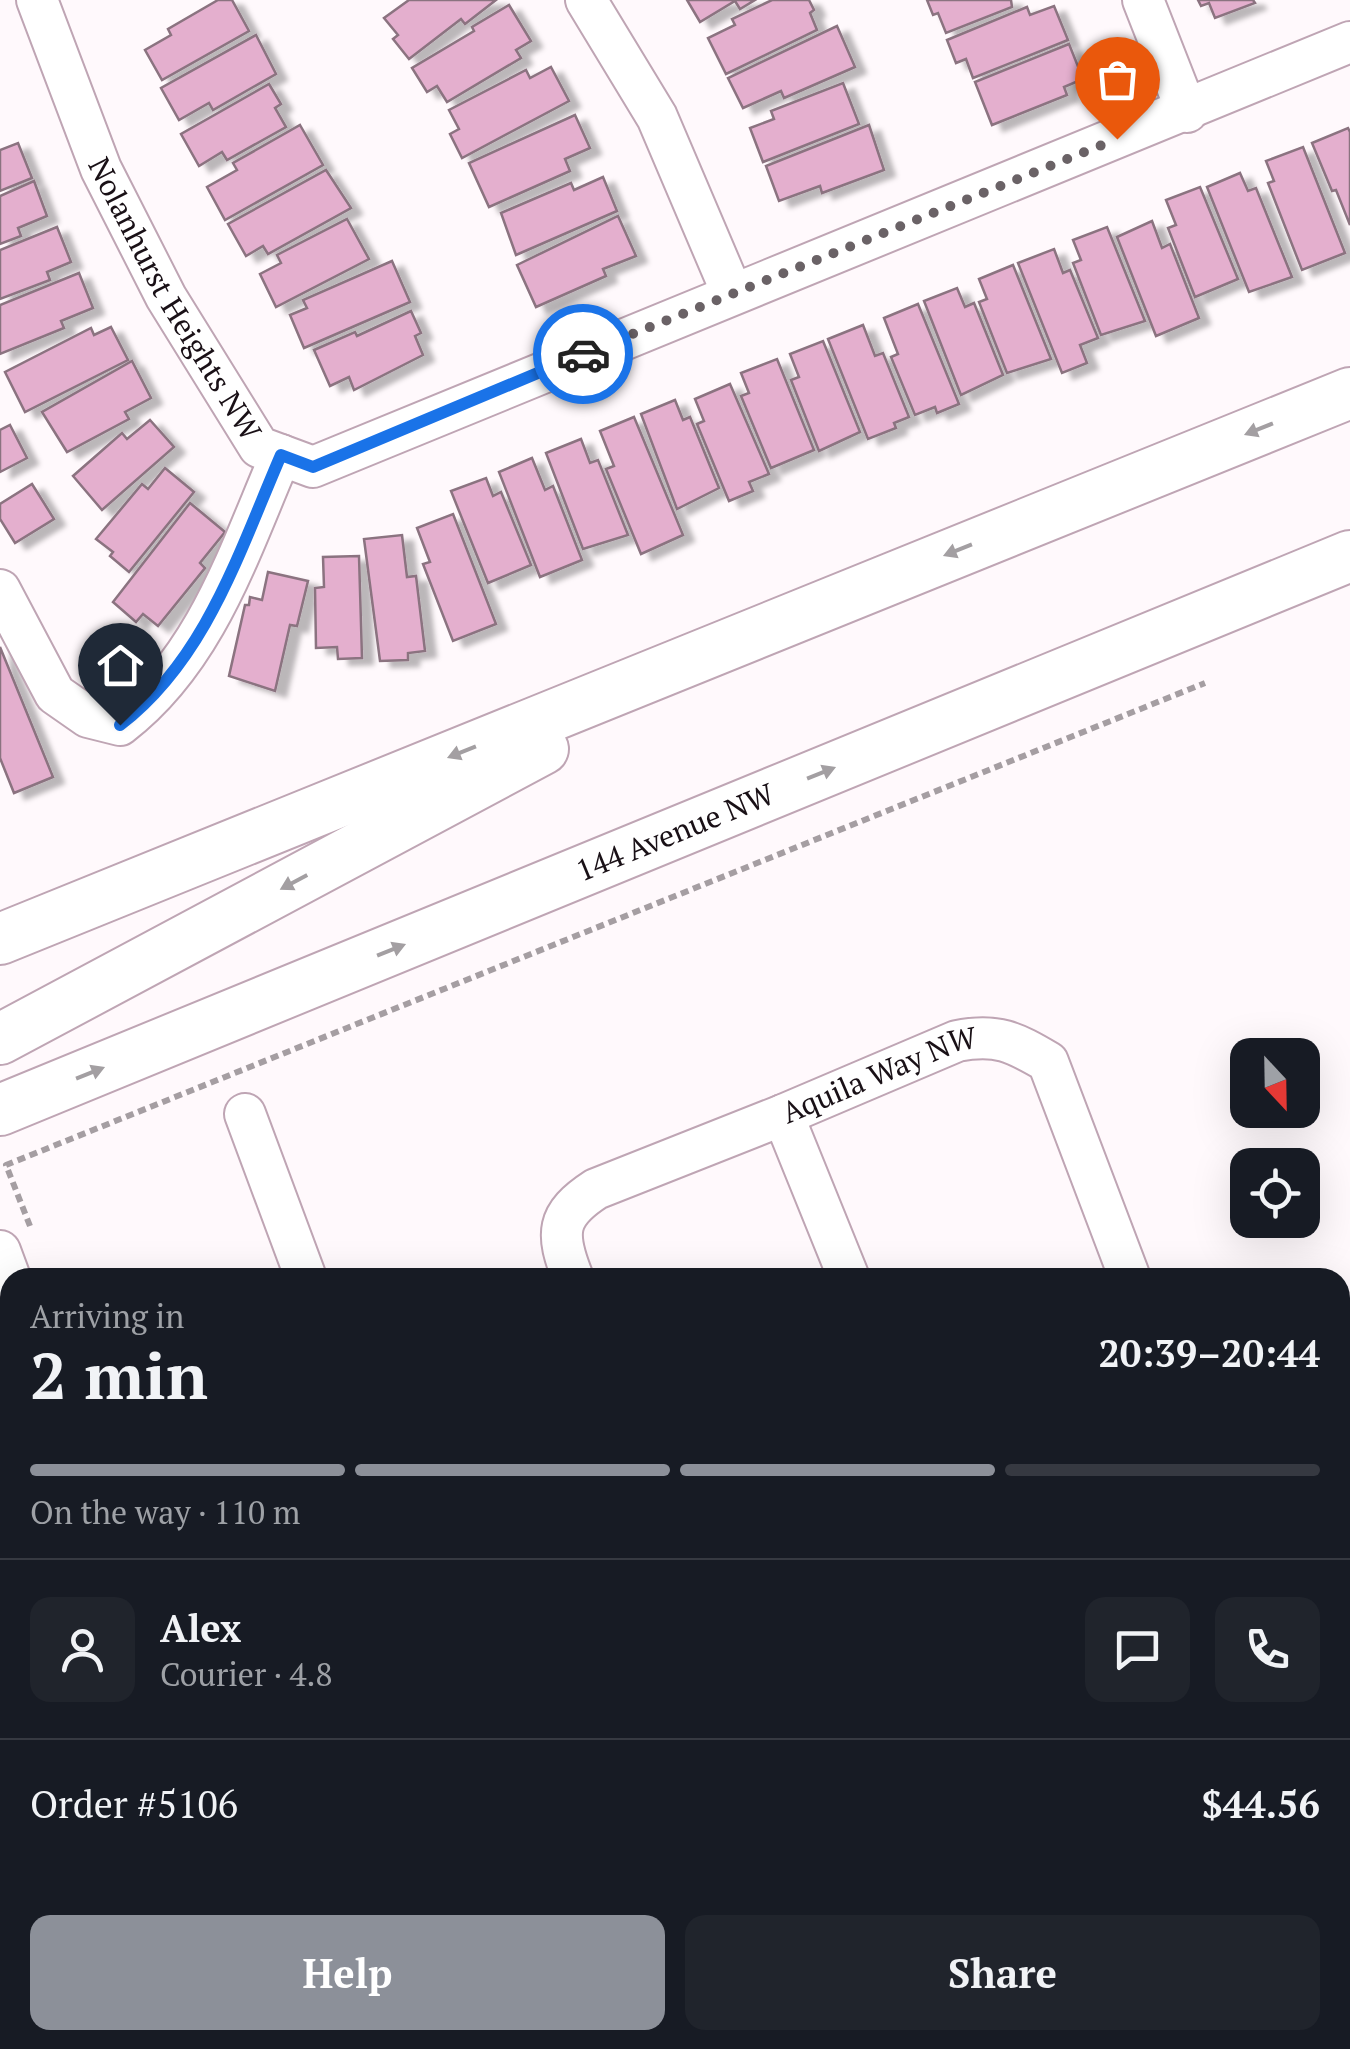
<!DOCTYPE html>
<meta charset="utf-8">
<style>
:root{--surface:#171b24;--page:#20242c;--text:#f1f3f6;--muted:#9ea1a6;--line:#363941;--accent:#8c9099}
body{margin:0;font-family:"PT Serif",serif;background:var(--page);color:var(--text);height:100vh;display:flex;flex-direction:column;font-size:38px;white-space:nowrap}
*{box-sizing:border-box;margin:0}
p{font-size:32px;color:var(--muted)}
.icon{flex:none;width:55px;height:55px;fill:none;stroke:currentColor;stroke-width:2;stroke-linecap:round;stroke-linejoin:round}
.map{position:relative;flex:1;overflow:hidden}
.panel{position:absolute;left:0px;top:1268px;width:1350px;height:782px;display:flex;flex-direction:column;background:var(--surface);border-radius:30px 30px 0 0;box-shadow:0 10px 40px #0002}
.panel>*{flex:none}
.needle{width:65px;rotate:158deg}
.fabs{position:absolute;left:1230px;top:1038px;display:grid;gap:20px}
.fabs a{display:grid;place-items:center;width:90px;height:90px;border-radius:20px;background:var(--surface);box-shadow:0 10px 40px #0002;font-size:50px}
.pin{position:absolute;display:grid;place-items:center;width:85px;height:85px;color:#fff;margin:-102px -42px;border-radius:50% 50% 50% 0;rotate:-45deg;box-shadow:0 0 10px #0007}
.pin .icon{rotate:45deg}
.courier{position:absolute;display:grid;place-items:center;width:100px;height:100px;margin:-50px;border:8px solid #1a73e8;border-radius:50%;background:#fff;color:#222;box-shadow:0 2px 12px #0007}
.overview em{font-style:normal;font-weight:600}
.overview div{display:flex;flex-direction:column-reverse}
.overview{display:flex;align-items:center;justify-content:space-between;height:170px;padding:0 30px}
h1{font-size:65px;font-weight:600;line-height:75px}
.bar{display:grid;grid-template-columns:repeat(4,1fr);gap:15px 10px;align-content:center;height:120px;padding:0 30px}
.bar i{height:12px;border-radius:8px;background:var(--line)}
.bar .on{background:var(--accent)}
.bar p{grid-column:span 4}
.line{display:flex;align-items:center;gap:25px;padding:0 30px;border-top:2px solid var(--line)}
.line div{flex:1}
.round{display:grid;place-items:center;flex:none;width:105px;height:105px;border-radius:20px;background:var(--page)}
.primary-button{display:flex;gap:20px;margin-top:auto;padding:20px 30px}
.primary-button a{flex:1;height:115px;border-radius:20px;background:var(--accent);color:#fff;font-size:40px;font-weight:600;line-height:115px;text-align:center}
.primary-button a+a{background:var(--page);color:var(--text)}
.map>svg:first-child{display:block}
</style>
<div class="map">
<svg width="1350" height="2049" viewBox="0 0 1350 2049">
<defs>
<filter id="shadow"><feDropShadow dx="11" dy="6" stdDeviation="2.5" flood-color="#0004"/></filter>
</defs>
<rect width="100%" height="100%" fill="#fff9fc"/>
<g fill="#e4afce" stroke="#8b7380" stroke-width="2.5" filter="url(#shadow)">
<polygon points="218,0 232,0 249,31 162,80 145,50 171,35 168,29"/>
<polygon points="409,0 496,0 465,24 461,19 409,59 393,39 398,35 384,18"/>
<polygon points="687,0 755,0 740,9 735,1 700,22"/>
<polygon points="772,0 809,0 814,10 810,13 817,30 726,74 708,38 735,25 732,19"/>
<polygon points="927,0 1011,0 1012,7 946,33 938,13 933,15"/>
<polygon points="1198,0 1253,0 1255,3 1215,18 1209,3 1201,6"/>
<polygon points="509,5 531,41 516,50 521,58 447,102 437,86 427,92 412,68 474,31 472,27"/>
<polygon points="1054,6 1068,40 973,78 966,59 956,63 947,40 1027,7 1030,15"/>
<polygon points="837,26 855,67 784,98 781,91 743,108 728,78"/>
<polygon points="256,35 276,74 213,110 209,103 179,120 161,88"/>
<polygon points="1069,44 1083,79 1064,87 1067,95 992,125 975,82"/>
<polygon points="551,67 569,101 462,158 450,134 459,129 449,110 526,70 530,78"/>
<polygon points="843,83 859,124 763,162 750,128 774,119 771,111"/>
<polygon points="269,84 281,104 275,108 286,127 227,160 222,152 199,166 181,134"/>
<polygon points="575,115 590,148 565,159 570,171 489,207 469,163"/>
<polygon points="300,125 323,165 225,220 207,187 237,170 233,163"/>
<polygon points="869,125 884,170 822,193 820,186 779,201 766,166"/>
<polygon points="1348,128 1350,132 1350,225 1336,190 1332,191 1312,143"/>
<polygon points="18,143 32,178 0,191 0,150"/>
<polygon points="1303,147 1345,253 1302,270 1268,183 1274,181 1266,161"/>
<polygon points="326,170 351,208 268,254 263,246 246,256 228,224"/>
<polygon points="1240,173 1248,191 1256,188 1292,277 1249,292 1207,187"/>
<polygon points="603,177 617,211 516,255 501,213 571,183 574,190"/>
<polygon points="34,181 47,216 18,228 21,236 0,244 0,196"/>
<polygon points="1200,187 1238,279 1195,297 1168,228 1176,225 1166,200"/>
<polygon points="618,216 636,256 603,269 606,276 536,307 517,265"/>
<polygon points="347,219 369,259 276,307 260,274 281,263 277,255"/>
<polygon points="1152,221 1162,248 1170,244 1199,318 1156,336 1117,237"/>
<polygon points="57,227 71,262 47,272 50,280 0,299 0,250"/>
<polygon points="1107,227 1145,321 1101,335 1073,263 1081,260 1073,240"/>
<polygon points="1054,249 1063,273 1070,270 1098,338 1080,345 1087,363 1062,373 1018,263"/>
<polygon points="392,261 410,302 304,348 290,315 307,308 303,300"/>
<polygon points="1013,265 1051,359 1007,373 979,302 987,299 979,279"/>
<polygon points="79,273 93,308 61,321 64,328 0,354 0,305"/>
<polygon points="957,288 965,307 974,303 1003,375 961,395 924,301"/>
<polygon points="918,304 959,404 937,413 935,407 915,415 891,357 898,354 884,318"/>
<polygon points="411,311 421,333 415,336 423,355 354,390 349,377 330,386 314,350 355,332 357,336"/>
<polygon points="863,325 875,356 883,353 909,417 894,423 896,428 868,439 828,339"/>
<polygon points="111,327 128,360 25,412 5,372 91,328 94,335"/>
<polygon points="823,341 860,432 819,451 791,380 799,377 790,354"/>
<polygon points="777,359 814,450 771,468 741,396 749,393 741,373"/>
<polygon points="132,361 151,398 125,412 129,419 67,452 42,412"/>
<polygon points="730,384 769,474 749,482 753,491 729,501 697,424 704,421 695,399"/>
<polygon points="675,400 683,420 690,417 719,488 677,509 641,414"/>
<polygon points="634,417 683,535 641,554 606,469 614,466 600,431"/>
<polygon points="150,420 174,447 102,510 73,476 122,433 127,439"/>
<polygon points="10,425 27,458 0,472 0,430"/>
<polygon points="581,439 590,463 598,460 628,535 583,549 546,453"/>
<polygon points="532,458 545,490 553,486 582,560 540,577 499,472"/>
<polygon points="165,468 194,492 129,572 110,556 113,552 96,539 142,484 148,489"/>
<polygon points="486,478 493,496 501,492 531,565 488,583 451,491"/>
<polygon points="32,484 54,519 15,543 0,519 0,504"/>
<polygon points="190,503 225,532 200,563 205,568 158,626 143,614 136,622 113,602"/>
<polygon points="453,514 496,624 453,641 423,564 430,562 417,528"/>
<polygon points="402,535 407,577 416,576 425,651 408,653 408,660 380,661 364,539"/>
<polygon points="359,556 362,658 338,659 337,647 316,648 315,588 324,587 323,557"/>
<polygon points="268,572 308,581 297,626 290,625 275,691 229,676 245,605 249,605 250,597 262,600"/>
<polygon points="0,647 53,777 14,793 0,758"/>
</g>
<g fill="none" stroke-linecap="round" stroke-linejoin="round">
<defs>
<g id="minor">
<path id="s1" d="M37,0L101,169L166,297L259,447L313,467L1350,42"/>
<polyline points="586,0 657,117 732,293"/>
<polyline points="1143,0 1187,112"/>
<path d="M0,590L55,694L88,717L120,725C206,659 239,552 281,455"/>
<polyline points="245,1114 306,1278"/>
<polyline points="783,1115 849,1278"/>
<polyline points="0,1251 10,1278"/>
<path id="s2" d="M573,1278C555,1233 556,1215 596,1189L783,1115L957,1041C997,1033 1014,1042 1048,1062L1130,1278"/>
<polyline points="0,1409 10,1434"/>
<polyline points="0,1948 10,1944"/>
<polyline points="1340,2029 1350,2025"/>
<polyline points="248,2040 251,2049"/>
<polyline points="311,2040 315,2049"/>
<polyline points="600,2040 604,2049"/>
<polyline points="881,2040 885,2049"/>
<polyline points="1294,2049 1315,2040"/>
</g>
<g id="major">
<polyline points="0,939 1350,393"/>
<polyline points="0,1039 543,749"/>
<path id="s3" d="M0,1110L1350,556"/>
</g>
</defs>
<use href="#minor" stroke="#bfa5b4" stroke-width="44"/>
<use href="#major" stroke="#bfa5b4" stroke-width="54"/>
<polyline stroke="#a59ea2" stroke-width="6" stroke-dasharray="8 5" stroke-linecap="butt" points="30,1226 6,1165 1205,683"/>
<use href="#minor" stroke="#fff" stroke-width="40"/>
<use href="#major" stroke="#fff" stroke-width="50"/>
</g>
<defs><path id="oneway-solid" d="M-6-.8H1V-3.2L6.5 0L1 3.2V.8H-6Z" transform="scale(2.5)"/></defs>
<g fill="#a39fa2">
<use href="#oneway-solid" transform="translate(1259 429) rotate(158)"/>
<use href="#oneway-solid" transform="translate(958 550) rotate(158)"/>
<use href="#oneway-solid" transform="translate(462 752) rotate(158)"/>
<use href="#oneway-solid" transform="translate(821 773) rotate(-22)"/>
<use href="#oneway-solid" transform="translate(294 882) rotate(152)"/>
<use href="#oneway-solid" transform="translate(391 950) rotate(-22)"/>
<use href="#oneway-solid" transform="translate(90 1073) rotate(-22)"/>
</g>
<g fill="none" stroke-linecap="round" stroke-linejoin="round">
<polyline stroke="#6a6266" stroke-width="10" stroke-dasharray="0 18" points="583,354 1117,139"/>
<path stroke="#1a73e8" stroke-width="12" d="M120,725C206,659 239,552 281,455L313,467L583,354"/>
</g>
<g text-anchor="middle" stroke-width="10" stroke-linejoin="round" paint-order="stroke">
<g font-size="30" fill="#191016" stroke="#fff">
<text dy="10" stroke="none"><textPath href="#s1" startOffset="330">Nolanhurst Heights NW</textPath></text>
<text dy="10" stroke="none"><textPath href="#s3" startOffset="730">144 Avenue NW</textPath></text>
<text dy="10" stroke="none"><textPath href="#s2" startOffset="410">Aquila Way NW</textPath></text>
</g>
</g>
</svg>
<div class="fabs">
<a><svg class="needle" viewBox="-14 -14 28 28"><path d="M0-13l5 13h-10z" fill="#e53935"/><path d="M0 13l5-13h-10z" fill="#9ea1a6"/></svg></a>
<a><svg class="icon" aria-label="locate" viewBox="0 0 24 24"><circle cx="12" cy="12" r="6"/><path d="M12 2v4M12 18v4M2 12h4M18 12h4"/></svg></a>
</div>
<div class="pin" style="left:1117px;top:139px;background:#ea580c"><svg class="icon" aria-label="bag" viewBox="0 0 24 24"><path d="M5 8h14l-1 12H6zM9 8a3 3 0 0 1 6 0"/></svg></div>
<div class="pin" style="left:120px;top:725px;background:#1f2937"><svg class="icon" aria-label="home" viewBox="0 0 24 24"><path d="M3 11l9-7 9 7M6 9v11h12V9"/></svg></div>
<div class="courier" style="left:583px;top:354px"><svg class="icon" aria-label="car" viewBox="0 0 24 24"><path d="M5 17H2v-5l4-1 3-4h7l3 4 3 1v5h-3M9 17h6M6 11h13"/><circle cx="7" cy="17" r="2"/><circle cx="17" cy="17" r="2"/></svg></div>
<section class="panel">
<div class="overview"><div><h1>2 min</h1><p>Arriving in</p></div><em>20:39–20:44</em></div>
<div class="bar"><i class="on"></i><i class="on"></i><i class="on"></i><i></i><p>On the way · 110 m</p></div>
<div class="line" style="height:180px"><a class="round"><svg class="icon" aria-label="person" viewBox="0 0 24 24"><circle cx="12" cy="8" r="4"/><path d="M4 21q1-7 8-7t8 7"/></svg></a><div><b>Alex</b><p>Courier · 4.8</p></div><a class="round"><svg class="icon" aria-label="chat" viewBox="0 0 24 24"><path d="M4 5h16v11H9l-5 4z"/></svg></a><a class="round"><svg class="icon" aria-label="phone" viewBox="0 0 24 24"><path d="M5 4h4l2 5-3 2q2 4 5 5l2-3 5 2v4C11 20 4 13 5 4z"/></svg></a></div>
<div class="line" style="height:130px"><div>Order #5106</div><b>$44.56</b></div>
<div class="primary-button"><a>Help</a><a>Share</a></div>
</section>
</div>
